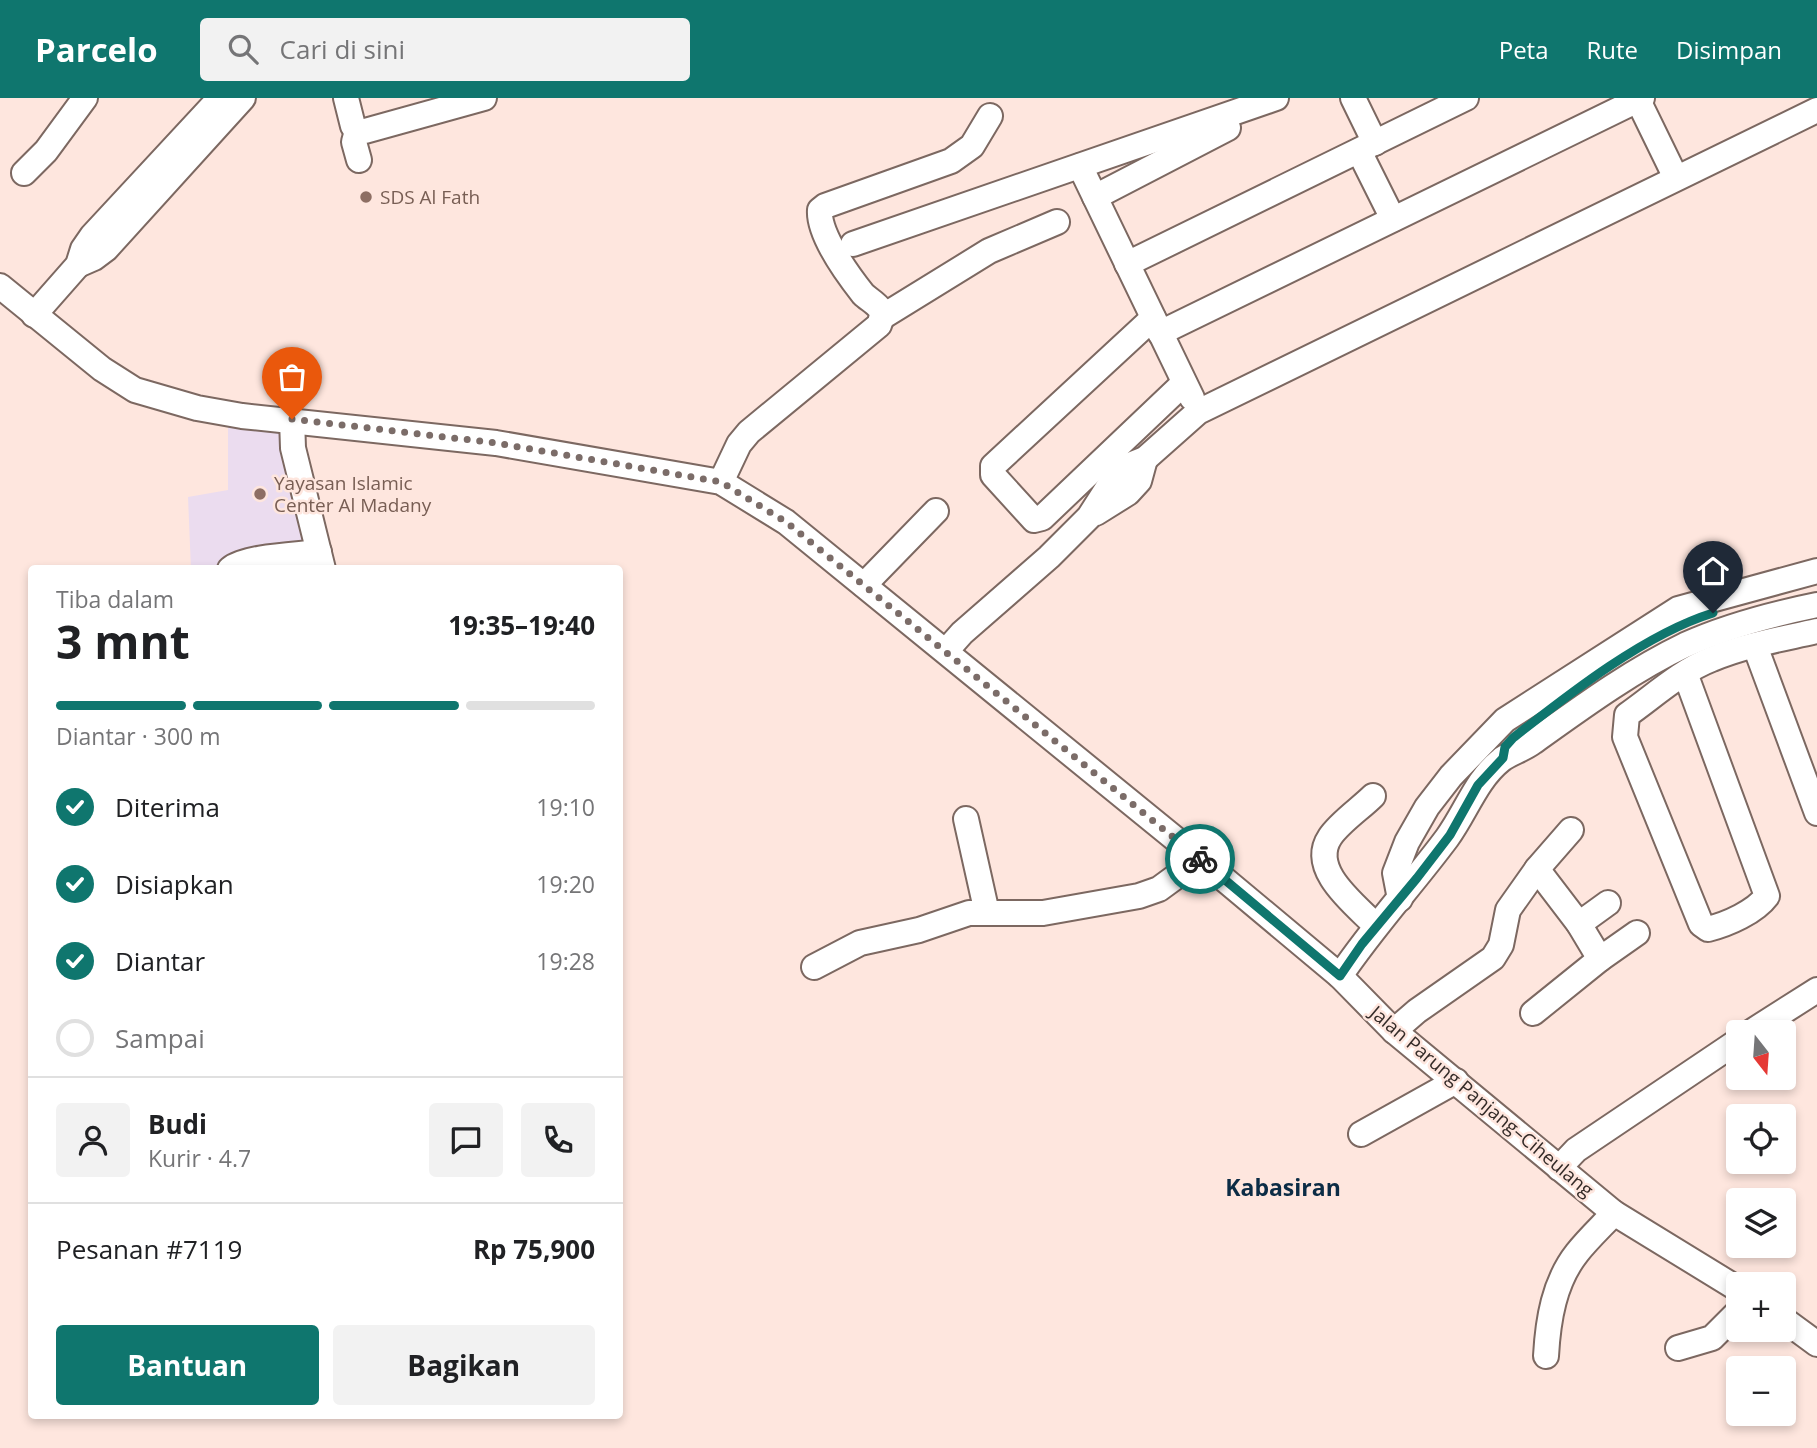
<!DOCTYPE html>
<html lang="id">
<meta charset="utf-8">
<style>
:root{--surface:#fff;--page:#f2f2f2;--text:#202124;--muted:#757577;--line:#e0e0e0;--accent:#0f766e}
body{margin:0;font-family:"Open Sans",sans-serif;background:var(--page);color:var(--text);height:100vh;display:flex;flex-direction:column;font-size:26px;white-space:nowrap}
*{box-sizing:border-box;margin:0}
p{font-size:23px;color:var(--muted)}
.icon{flex:none;width:38px;height:38px;fill:none;stroke:currentColor;stroke-width:2;stroke-linecap:round;stroke-linejoin:round}
.map{position:relative;flex:1;overflow:hidden}
.drawer{position:absolute;left:28px;top:467px;width:595px;height:854px;display:flex;flex-direction:column;background:var(--surface);border-radius:7px;box-shadow:0 4px 10px #0003}
.drawer>*{flex:none}
.needle{width:46px;rotate:163deg}
.buttons{position:absolute;left:1726px;top:922px;display:grid;gap:14px}
.buttons a{display:grid;place-items:center;width:70px;height:70px;border-radius:7px;background:var(--surface);box-shadow:0 4px 10px #0003;font-size:35px}
.pin{position:absolute;display:grid;place-items:center;width:60px;height:60px;color:#fff;margin:-72px -30px;border-radius:50% 50% 50% 0;rotate:-45deg;box-shadow:0 0 7px #0007}
.pin .icon{rotate:45deg}
.courier{position:absolute;display:grid;place-items:center;width:70px;height:70px;margin:-35px;border:5px solid #0f766e;border-radius:50%;background:#fff;color:#222;box-shadow:0 2px 9px #0007}
.summary em{font-style:normal;font-weight:700}
.summary div{display:flex;flex-direction:column-reverse}
.summary{display:flex;align-items:center;justify-content:space-between;height:119px;padding:0 28px}
h1{font-size:46px;font-weight:700;line-height:52px}
.bar{display:grid;grid-template-columns:repeat(4,1fr);gap:10px 7px;align-content:center;height:84px;padding:0 28px}
.bar i{height:9px;border-radius:5px;background:var(--line)}
.bar .active{background:var(--accent)}
.bar p{grid-column:span 4}
.line{display:flex;align-items:center;gap:18px;padding:0 28px;border-top:2px solid var(--line)}
.line div{flex:1}
.round{display:grid;place-items:center;flex:none;width:74px;height:74px;border-radius:7px;background:var(--page)}
ol{padding:0 28px;list-style:none}
li{display:flex;align-items:center;gap:21px;height:77px}
li p{margin-inline-start:auto}
li .icon{padding:7px;border-radius:50%;background:var(--accent);color:#fff;stroke-width:4}
li:last-child{color:var(--muted)}
li i{width:38px;height:38px;border:4px solid var(--line);border-radius:50%}
.cta{display:flex;gap:14px;margin-top:auto;padding:14px 28px}
.cta a{flex:1;height:80px;border-radius:7px;background:var(--accent);color:#fff;font-size:28px;font-weight:700;line-height:80px;text-align:center}
.cta a+a{background:var(--page);color:var(--text)}
header{display:flex;align-items:center;gap:42px;box-sizing:border-box;height:98px;padding:0 35px;background:var(--accent);color:#fff}
header strong{font-size:33px}
nav{display:flex;gap:38px;margin-inline-start:auto;font-size:24px}
.search{width:490px;height:63px;background:var(--page);display:flex;align-items:center;gap:18px;box-sizing:border-box;padding:0 24px;border-radius:7px;color:var(--muted);font-size:26px}
.map>svg:first-child{display:block}
</style>
<header>
<strong>Parcelo</strong>
<div class="search"><svg class="icon" aria-label="search" viewBox="0 0 24 24"><circle cx="10" cy="10" r="6"/><path d="M15 15l6 6"/></svg>Cari di sini</div>
<nav><a>Peta</a><a>Rute</a><a>Disimpan</a></nav>
</header>
<div class="map">
<svg width="1817" height="1350" viewBox="0 0 1817 1350">
<rect width="100%" height="100%" fill="#fee6de"/>
<polygon fill="#ebdcef" points="228,323 300,333 327,471 191,471 188,399 228,392"/>
<g fill="none" stroke-linecap="round" stroke-linejoin="round">
<defs>
<g id="minor">
<polyline points="346,0 353,28 357,33 365,33 484,0"/>
<polyline points="1353,0 1375,45"/>
<polyline points="1637,0 1676,80"/>
<polyline points="357,33 354,44 359,62"/>
<polyline points="1359,53 1393,121"/>
<polyline points="1080,68 1192,300"/>
<polyline points="24,75 46,53 85,0"/>
<polyline points="1095,99 1228,30"/>
<polyline points="853,146 1276,0"/>
<polyline points="1127,166 1466,0"/>
<polyline points="78,167 94,160 106,151 243,0"/>
<polyline points="0,188 102,271 135,292 197,310 242,318 496,345 721,384 786,424 1200,761 1340,878 1394,933 1614,1115 1738,1191"/>
<polyline points="34,217 78,167 83,151 92,138 220,0"/>
<polyline points="882,219 989,153 1057,124"/>
<polyline points="1153,220 993,368 993,377 1034,422 1042,420 1184,285"/>
<polyline points="1160,235 1642,0"/>
<polyline points="292,321 293,350 323,471"/>
<path d="M721,384L739,346L749,334L879,227C881,222 883,216 880,211C876,205 868,201 863,196C848,177 818,136 820,112L825,108L951,63L972,48L990,18"/>
<polyline points="1096,415 1128,395 1139,383 1145,361"/>
<path d="M230,471C246,458 297,457 319,454"/>
<polyline points="864,487 936,413"/>
<polyline points="1755,548 1817,715"/>
<polyline points="946,553 962,535 1049,459 1089,419 1114,380 1125,369 1145,361 1198,314 1817,12"/>
<path d="M1685,575L1767,798C1755,814 1728,826 1708,831L1701,826L1625,639L1627,617C1654,598 1681,573 1712,561C1745,547 1782,541 1817,533"/>
<path d="M1373,698C1361,710 1339,725 1330,739C1308,772 1356,807 1376,828"/>
<polyline points="1537,771 1579,826 1600,861 1637,835"/>
<polyline points="1400,801 1395,775 1407,744 1427,709 1451,678 1505,622 1678,511 1817,473"/>
<polyline points="987,815 1043,815 1139,798 1159,791 1200,761"/>
<polyline points="1579,826 1608,805"/>
<polyline points="814,869 860,845 919,832 969,815 987,815 966,721"/>
<path d="M1340,878C1373,829 1412,787 1447,740C1466,714 1476,682 1501,662C1508,656 1524,651 1533,644C1582,609 1631,573 1685,547C1727,528 1773,516 1817,507"/>
<polyline points="1533,915 1600,861"/>
<polyline points="1394,933 1417,913 1493,860 1501,847 1508,812 1537,771 1571,732"/>
<polyline points="1751,934 1817,892"/>
<polyline points="1361,1036 1456,983"/>
<polyline points="1559,1070 1576,1052 1738,943"/>
<polyline points="1783,1221 1817,1246"/>
<polyline points="1678,1250 1712,1240 1738,1214"/>
<path d="M1546,1258C1548,1222 1554,1184 1577,1155C1588,1141 1602,1128 1614,1115"/>
</g>
</defs>
<use href="#minor" stroke="#7c6861" stroke-width="28"/>
<use href="#minor" stroke="#fff" stroke-width="24"/>
</g>
<g fill="none" stroke-linecap="round" stroke-linejoin="round">
<polyline stroke="#7b6c68" stroke-width="7" stroke-dasharray="0 12.6" points="292,321 496,345 721,384 786,424 1200,761"/>
<path stroke="#0f766e" stroke-width="9" d="M1200,761L1340,878L1362,846L1417,780L1450,737L1478,687L1503,660L1505,649L1513,640C1569,596 1645,536 1713,515"/>
</g>
<g fill="#8d6e63" stroke="#fee6de" stroke-width="2.5">
<circle cx="366" cy="99" r="7"/>
<circle cx="260" cy="396" r="7"/>
</g>
<g text-anchor="middle" stroke-width="5" stroke-linejoin="round" paint-order="stroke">
<g font-size="19" fill="#785e54" stroke="#fee6de" text-anchor="start">
<text x="380" y="106">SDS Al Fath</text>
<text x="274" y="392">Yayasan Islamic<tspan x="274" dy="22">Center Al Madany</tspan></text>
</g>
<g font-size="19" fill="#342b28" stroke="#fee6de">
<text transform="translate(1482 1003) rotate(40)" y="7">Jalan Parung Panjang–Ciheulang</text>
</g>
<g font-size="23" font-weight="bold" fill="#0c2c45" stroke="#fee6de">
<text x="1283" y="1098">Kabasiran</text>
</g>
</g>
</svg>
<div class="buttons">
<a><svg class="needle" viewBox="-14 -14 28 28"><path d="M0-13l5 13h-10z" fill="#e53935"/><path d="M0 13l5-13h-10z" fill="#757577"/></svg></a>
<a><svg class="icon" aria-label="locate" viewBox="0 0 24 24"><circle cx="12" cy="12" r="6"/><path d="M12 2v4M12 18v4M2 12h4M18 12h4"/></svg></a>
<a><svg class="icon" aria-label="layers" viewBox="0 0 24 24"><path d="M12 4l9 5-9 5-9-5zM3 14l9 5 9-5"/></svg></a>
<a>+</a>
<a>−</a>
</div>
<div class="pin" style="left:292px;top:321px;background:#ea580c"><svg class="icon" aria-label="bag" viewBox="0 0 24 24"><path d="M5 8h14l-1 12H6zM9 8a3 3 0 0 1 6 0"/></svg></div>
<div class="pin" style="left:1713px;top:515px;background:#1f2937"><svg class="icon" aria-label="home" viewBox="0 0 24 24"><path d="M3 11l9-7 9 7M6 9v11h12V9"/></svg></div>
<div class="courier" style="left:1200px;top:761px"><svg class="icon" aria-label="bike" viewBox="0 0 24 24"><circle cx="6" cy="16" r="4"/><circle cx="18" cy="16" r="4"/><path d="M6 16l4-8h5l3 8M10 8l3 8H6M13 5h3"/></svg></div>
<section class="drawer">
<div class="summary"><div><h1>3 mnt</h1><p>Tiba dalam</p></div><em>19:35–19:40</em></div>
<div class="bar"><i class="active"></i><i class="active"></i><i class="active"></i><i></i><p>Diantar · 300 m</p></div>
<ol>
<li><svg class="icon" aria-label="check" viewBox="0 0 24 24"><path d="M5 12l5 5 9-10"/></svg>Diterima<p>19:10</p></li>
<li><svg class="icon" aria-label="check" viewBox="0 0 24 24"><path d="M5 12l5 5 9-10"/></svg>Disiapkan<p>19:20</p></li>
<li><svg class="icon" aria-label="check" viewBox="0 0 24 24"><path d="M5 12l5 5 9-10"/></svg>Diantar<p>19:28</p></li>
<li><i></i>Sampai</li>
</ol>
<div class="line" style="height:126px"><a class="round"><svg class="icon" aria-label="person" viewBox="0 0 24 24"><circle cx="12" cy="8" r="4"/><path d="M4 21q1-7 8-7t8 7"/></svg></a><div><b>Budi</b><p>Kurir · 4.7</p></div><a class="round"><svg class="icon" aria-label="chat" viewBox="0 0 24 24"><path d="M4 5h16v11H9l-5 4z"/></svg></a><a class="round"><svg class="icon" aria-label="phone" viewBox="0 0 24 24"><path d="M5 4h4l2 5-3 2q2 4 5 5l2-3 5 2v4C11 20 4 13 5 4z"/></svg></a></div>
<div class="line" style="height:91px"><div>Pesanan #7119</div><b>Rp 75,900</b></div>
<div class="cta"><a>Bantuan</a><a>Bagikan</a></div>
</section>
</div>
